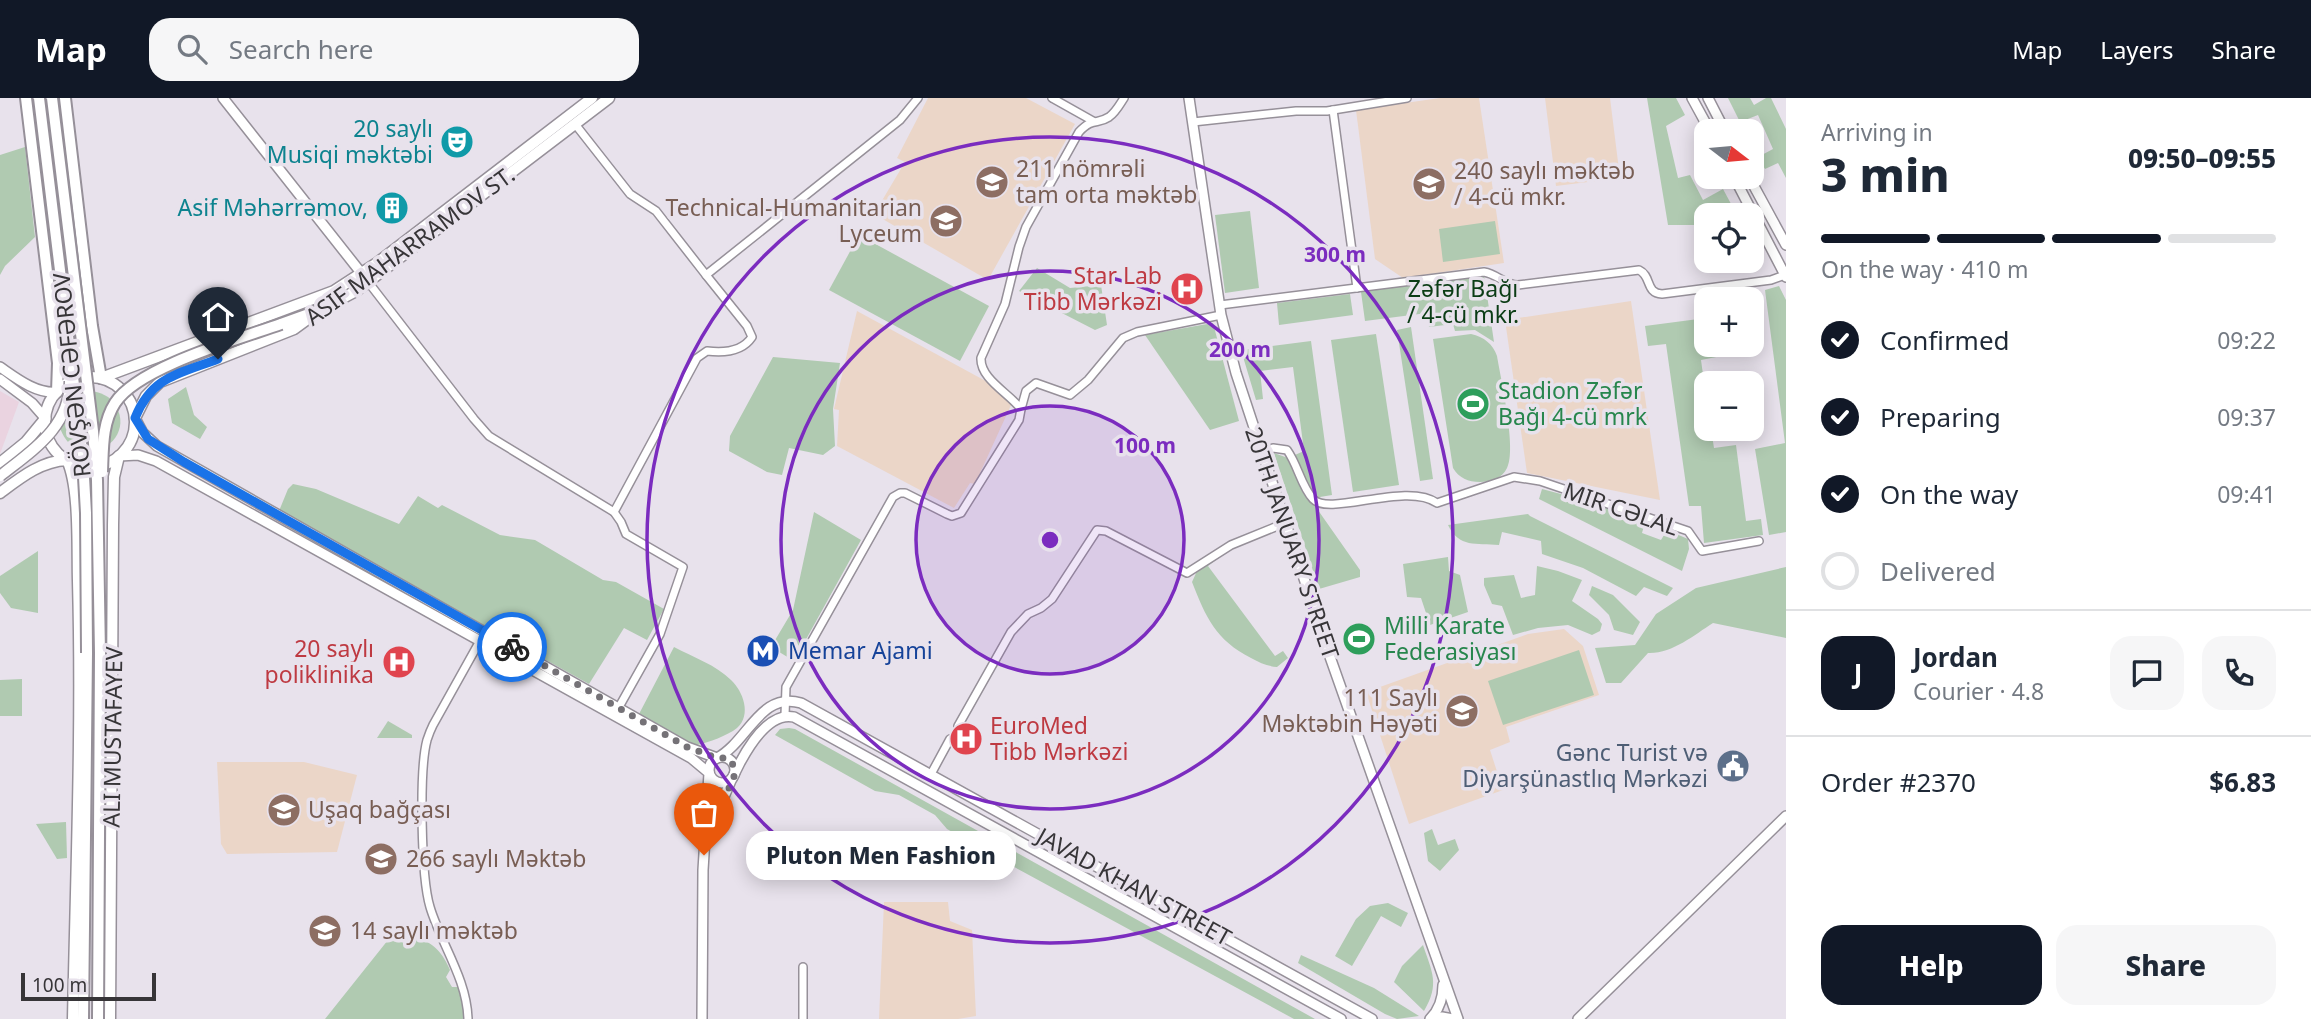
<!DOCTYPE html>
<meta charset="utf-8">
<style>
:root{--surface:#fff;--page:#f6f6f7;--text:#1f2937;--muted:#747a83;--line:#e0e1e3;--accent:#111827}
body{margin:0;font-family:"Noto Sans",sans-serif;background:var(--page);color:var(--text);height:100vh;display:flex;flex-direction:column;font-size:26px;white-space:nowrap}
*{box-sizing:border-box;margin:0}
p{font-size:23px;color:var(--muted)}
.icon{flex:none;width:38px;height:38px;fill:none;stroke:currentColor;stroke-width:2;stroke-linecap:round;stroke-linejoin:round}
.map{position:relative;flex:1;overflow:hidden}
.side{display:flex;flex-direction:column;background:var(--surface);width:525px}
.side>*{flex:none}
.needle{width:46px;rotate:106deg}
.controls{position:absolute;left:1694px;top:21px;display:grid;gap:14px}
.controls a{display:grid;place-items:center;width:70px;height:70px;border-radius:14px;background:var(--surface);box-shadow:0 4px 18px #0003;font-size:35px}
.scale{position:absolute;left:21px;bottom:18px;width:135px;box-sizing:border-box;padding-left:7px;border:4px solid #373538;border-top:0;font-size:19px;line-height:24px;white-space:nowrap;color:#373538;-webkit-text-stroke:5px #e8e2ec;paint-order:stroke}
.pin{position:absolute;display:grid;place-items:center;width:60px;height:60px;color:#fff;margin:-72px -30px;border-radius:50% 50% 50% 0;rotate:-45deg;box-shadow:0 0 7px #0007}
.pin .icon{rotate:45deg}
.courier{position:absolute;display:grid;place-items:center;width:70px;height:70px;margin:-35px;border:5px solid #1a73e8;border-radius:50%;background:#fff;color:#222;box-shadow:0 2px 9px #0007}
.bubble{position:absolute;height:49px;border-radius:21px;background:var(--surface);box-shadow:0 4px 18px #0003;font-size:23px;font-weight:800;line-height:49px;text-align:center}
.head em{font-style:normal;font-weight:800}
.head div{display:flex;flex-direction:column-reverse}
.head{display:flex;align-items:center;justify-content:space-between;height:119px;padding:0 35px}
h1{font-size:46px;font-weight:800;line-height:52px}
.bar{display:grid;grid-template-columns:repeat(4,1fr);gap:10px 7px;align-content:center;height:84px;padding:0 35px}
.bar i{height:9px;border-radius:5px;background:var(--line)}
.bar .active{background:var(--accent)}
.bar p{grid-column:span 4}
.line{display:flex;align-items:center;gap:18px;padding:0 35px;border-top:2px solid var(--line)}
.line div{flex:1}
.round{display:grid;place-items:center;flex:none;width:74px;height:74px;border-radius:21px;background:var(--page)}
ol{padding:0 35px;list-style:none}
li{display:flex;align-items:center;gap:21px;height:77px}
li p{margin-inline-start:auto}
li .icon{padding:7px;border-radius:50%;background:var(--accent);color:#fff;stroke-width:4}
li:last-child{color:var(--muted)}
li i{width:38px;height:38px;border:4px solid var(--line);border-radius:50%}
.button{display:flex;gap:14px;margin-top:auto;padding:14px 35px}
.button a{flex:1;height:80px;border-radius:21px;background:var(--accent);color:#fff;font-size:28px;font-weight:800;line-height:80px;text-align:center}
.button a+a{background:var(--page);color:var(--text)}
header{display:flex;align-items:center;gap:42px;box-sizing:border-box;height:98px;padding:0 35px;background:var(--accent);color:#fff}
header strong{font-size:33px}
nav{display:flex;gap:38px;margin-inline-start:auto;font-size:24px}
.search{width:490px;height:63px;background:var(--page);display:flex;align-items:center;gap:18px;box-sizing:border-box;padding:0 24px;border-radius:21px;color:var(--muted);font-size:26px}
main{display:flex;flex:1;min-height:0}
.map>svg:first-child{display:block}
</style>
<header>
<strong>Map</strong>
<div class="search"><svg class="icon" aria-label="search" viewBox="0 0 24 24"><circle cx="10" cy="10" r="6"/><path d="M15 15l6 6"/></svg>Search here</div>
<nav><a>Map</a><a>Layers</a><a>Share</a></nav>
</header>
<main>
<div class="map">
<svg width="1786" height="921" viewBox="0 0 1786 921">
<rect width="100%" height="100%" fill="#e8e2ec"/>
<polygon fill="#ead3e0" points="0,293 19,304 0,356"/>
<g fill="#ebd6c8">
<polygon points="928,0 1026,0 1075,26 988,182 874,116 905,64 897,60"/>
<polygon points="1440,0 1479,0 1504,165 1403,180 1375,161 1356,12"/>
<polygon points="1545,0 1610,0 1620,80 1556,88"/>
<polygon points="1631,203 1660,402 1527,375 1505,222"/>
<polygon points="857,213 993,287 1012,305 975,386 970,385 954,410 837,348 839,312 834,311"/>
<polygon points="1564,531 1583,548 1599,597 1506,629 1510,644 1490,652 1503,692 1409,726 1366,594 1528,536"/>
<polygon points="217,664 304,664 357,677 337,754 227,756 221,746"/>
<polygon points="884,804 948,804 950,823 972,832 976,918 958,921 879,921"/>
</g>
<g fill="#b0cab1">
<polygon points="1647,0 1676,0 1685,17 1666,28 1678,80 1690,77 1703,102 1723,91 1737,117 1706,117 1706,137 1704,138 1696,127 1668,127"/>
<polygon points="1728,0 1750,0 1754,7 1766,0 1771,0 1786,31 1786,80 1778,65 1765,71 1758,59 1773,51 1758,17 1740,24"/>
<polygon points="25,49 35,139 5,168 0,177 0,57"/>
<polygon points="1250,113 1259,190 1225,195 1215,117"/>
<polygon points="1495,123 1500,156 1443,164 1439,131"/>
<polygon points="859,137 989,208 960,263 829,192"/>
<polygon points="1037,170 1070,190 1101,187 1107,227 1095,232 1019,193"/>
<polygon points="1484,177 1494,244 1475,232 1455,233 1453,226 1429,229 1427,215 1365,223 1361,194"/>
<polygon points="1779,188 1786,202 1786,434 1769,437 1755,351 1785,345 1765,192"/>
<polygon points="1350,196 1353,217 1279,227 1277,205"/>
<polygon points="1706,220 1706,247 1741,247 1742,254 1701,262 1706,298 1706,331 1711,331 1714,350 1736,347 1746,423 1761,421 1763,437 1704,445 1701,408 1689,408 1666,246 1648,248 1645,228"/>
<polygon points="1213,225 1239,323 1210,332 1145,237"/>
<polygon points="1411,229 1433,381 1420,383 1397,232"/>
<polygon points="1376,236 1399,387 1353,394 1331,242"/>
<path d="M1471,236C1484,239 1493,246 1497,258C1501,282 1517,352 1507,370C1502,381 1490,384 1480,384C1468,384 1459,380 1453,370L1433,241Z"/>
<polygon points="1311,243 1332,397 1314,400 1313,405 1360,472 1360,479 1319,491 1274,355 1288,360 1304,353 1293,269 1260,273 1263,301 1256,302 1241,252"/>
<polygon points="773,259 840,265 833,311 835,348 823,357 789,350 782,377 767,374 729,353 730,338"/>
<polygon points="186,289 194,317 207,329 200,341 172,325 168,301"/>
<path d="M89,293C101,294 110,298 116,308C137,345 77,377 60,330L74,297Z"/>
<polygon points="293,386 316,391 399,426 418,398 438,410 442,407 500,437 535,442 603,482 616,484 664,511 647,542 624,530 589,586 279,413 288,391"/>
<polygon points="1542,391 1606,408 1645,424 1642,435 1661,442 1667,432 1688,441 1689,451 1682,473 1539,401"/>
<polygon points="814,414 861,442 794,563 771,549 793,512"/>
<path d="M1528,416L1530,418L1673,490L1667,498L1644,489L1636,498L1583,470L1542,456L1541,443L1502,434L1499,447C1476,445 1459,450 1448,427Z"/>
<polygon points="38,453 38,515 11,510 0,495 0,478"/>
<path d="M1218,454L1220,459L1208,468L1275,558L1283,553L1288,560L1277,569C1267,568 1260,565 1251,560C1216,542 1206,520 1192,484L1197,473Z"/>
<polygon points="1448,459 1449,473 1460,477 1468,514 1430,527 1421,500 1407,499 1403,466"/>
<polygon points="1537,468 1558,473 1582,482 1572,503 1598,521 1602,526 1600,533 1592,537 1568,527 1538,530 1513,537 1502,508 1492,506 1484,487 1484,480 1514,477 1521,500 1535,497"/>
<path d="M1786,469V540L1713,525C1694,537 1672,556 1648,555L1621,585H1606L1595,550L1635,547L1656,516L1696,490Z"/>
<polygon points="1592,488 1613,497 1640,524 1633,537 1614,532 1609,517 1589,497"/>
<path d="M674,549C693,559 716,567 731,582C743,593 752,617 737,630C727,638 709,644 697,647L684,643L639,616Z"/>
<polygon points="1579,552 1594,597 1503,627 1488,583"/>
<polygon points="22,581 22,618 0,618 0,582"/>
<polygon points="388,623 412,637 412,640 377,640"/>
<polygon points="789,630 795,631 1315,921 1294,921 1005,764 947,731 935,717 899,697 875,693 775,637 780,631"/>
<polygon points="66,724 67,760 57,761 36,726"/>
<polygon points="1432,731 1438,747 1455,741 1459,752 1440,773 1428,763 1424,735"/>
<polygon points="1388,805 1408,815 1401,829 1381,818 1352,868 1335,858 1356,821 1370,808"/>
<path d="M402,837C427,839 441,850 450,872L446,879L452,889H458L464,913V921H325L388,842L394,838Z"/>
<path d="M1423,847C1432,874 1440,886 1424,913L1394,884L1402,868Z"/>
<polygon points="1301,857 1374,890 1419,918 1397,921 1385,916 1298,865"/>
</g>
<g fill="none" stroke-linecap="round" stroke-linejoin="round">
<defs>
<g id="minor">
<polyline points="1052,0 1093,23"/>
<polyline points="1333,12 1357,190"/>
<polyline points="1193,24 1296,13 1327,13 1407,0"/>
<polyline points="575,26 630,96 656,113 706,177 900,22 918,0"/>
<polyline points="362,176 474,321 489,338 614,414 621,424 626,436 683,469 660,536 619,609"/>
<path d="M1220,207L1484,174C1497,176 1505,187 1518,187L1639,172C1652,178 1645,195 1662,196L1771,182L1785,177"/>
<polyline points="1021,311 1026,293 1036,285 1070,297 1088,282 1123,240 1137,234 1221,217"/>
<path d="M1261,354L1273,350L1287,352C1298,367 1301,388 1313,401C1329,419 1407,383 1437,405L1514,379L1540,383L1688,433L1702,453L1759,443"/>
<path d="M614,414L697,260L707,253C723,255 742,254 752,239L747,228L706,177"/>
<path d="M785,617L786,589L893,399L900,395H905L947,416L952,418L961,415L1019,322L1021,311C1009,295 980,281 981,260L1005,206L1019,149L1026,129L1079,34C1093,19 1097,27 1109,19C1116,14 1120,6 1124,0"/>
<polyline points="958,628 1011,534 1028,516 1041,510 1052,501 1097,432 1106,433 1187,475 1231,447 1285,425"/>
<polyline points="931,676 950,641"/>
<path d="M468,921C467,881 441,846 430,809C421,779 419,672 427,642C429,636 431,631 433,627L481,541"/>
<polyline points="803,921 803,869"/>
</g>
<g id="tertiary">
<polyline points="223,0 362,176"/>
<polyline points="1189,0 1221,217 1236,275 1329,556 1458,921"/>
<polyline points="1692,0 1710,33"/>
<polyline points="1708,0 1725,33"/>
<polyline points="1734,79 1786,179"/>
<polyline points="1749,79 1786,147"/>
<path d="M0,269C16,280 36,296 57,294"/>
<polyline points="0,281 32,305 46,321"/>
<path d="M135,320L143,335L157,348L687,649L717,660C748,644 760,593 801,605L1372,921"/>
<polyline points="119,358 138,357 156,363 691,660 709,675 703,772 702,921"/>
<circle cx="722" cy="672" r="13"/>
<path d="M709,742C718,711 753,610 794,619L1341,921"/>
<path d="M1430,921C1439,912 1443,900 1443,887"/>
<polyline points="1432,921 1442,919 1453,921"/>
<polyline points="1578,921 1786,718"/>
</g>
<g id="secondary">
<circle cx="90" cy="324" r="45"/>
<polyline points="101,280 334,193 377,165 592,0"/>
<polyline points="135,320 146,298 160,284 294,231 320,212 356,193 609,0"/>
<polyline points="0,365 26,344 45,321"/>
<path d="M0,395C20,380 41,363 67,362C80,390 77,451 78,483C82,629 76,775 73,921"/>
<polyline points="110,921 113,427 114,379 119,358"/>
</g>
<g id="primary">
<polyline points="26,0 58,265 57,294"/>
<polyline points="65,0 92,228 101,280"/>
<polyline points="281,226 320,212"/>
<polyline points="83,921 87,555"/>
<polyline points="98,921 100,555"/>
</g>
</defs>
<use href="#minor" stroke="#969099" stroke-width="10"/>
<use href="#tertiary" stroke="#969099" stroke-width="12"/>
<use href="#secondary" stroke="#969099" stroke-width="13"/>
<use href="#primary" stroke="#969099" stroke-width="14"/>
<use href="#minor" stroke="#fff" stroke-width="7"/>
<use href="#tertiary" stroke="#fff" stroke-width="9"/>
<use href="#secondary" stroke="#fff" stroke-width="10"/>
<use href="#primary" stroke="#fff" stroke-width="10"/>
<defs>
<path id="secondary-bridge" d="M0,378C33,352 70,329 70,283"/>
<g id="primary-bridge">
<polyline points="39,0 83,361 86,415 87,555"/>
<polyline points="52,0 93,333 97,382 100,555"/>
<path d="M102,374C103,351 102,325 115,305C138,269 239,241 281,226"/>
</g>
</defs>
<use href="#secondary-bridge" stroke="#969099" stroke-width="13" stroke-linecap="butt"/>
<use href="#primary-bridge" stroke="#969099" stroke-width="14" stroke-linecap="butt"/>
<use href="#secondary-bridge" stroke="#fff" stroke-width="10"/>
<use href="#primary-bridge" stroke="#fff" stroke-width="10"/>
</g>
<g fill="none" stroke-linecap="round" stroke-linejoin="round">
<polyline stroke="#757277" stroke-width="7" stroke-dasharray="0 12.6" points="512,549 687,649 717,660 725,660 732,664 735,676 716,721 704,757"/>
<path stroke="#1a73e8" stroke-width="9" d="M218,261C179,276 152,278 135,320L148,341L184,364L512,549"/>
</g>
<circle cx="1050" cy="442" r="134" fill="#7b2cbf" fill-opacity=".12"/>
<g fill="none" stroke="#7b2cbf" stroke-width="3.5">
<circle cx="1050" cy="442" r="134"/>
<circle cx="1050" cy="442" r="269"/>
<circle cx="1050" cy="442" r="403"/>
</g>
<defs>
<symbol id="theatre-disc" viewBox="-11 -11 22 22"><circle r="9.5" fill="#0f9aa8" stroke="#e8e2ec"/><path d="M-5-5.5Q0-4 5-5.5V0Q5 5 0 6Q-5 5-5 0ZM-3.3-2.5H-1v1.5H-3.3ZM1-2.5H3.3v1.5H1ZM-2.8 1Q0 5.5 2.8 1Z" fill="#fff"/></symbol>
<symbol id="school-disc" viewBox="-11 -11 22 22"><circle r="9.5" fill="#8d6e63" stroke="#e8e2ec"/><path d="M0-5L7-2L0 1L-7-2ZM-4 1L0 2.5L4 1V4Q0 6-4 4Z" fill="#fff"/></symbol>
<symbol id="building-disc" viewBox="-11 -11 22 22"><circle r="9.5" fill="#0f9aa8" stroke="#e8e2ec"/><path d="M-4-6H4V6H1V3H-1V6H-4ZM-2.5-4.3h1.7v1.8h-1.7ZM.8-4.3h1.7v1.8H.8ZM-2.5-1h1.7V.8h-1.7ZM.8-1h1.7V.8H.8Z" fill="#fff"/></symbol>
<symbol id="hospital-disc" viewBox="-11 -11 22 22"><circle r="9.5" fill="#e0444e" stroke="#e8e2ec"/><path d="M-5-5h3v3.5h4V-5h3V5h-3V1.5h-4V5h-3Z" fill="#fff"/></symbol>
<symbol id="stadium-disc" viewBox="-11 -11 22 22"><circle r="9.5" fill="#2e9e5b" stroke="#e8e2ec"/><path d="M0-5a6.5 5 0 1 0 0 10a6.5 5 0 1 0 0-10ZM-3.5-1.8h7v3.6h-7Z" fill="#fff"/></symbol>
<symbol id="metro-disc" viewBox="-11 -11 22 22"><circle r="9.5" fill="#1a4fb4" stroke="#e8e2ec"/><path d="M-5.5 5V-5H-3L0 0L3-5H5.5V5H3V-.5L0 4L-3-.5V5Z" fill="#fff"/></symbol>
<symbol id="civic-disc" viewBox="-11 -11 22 22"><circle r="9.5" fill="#5c6f8a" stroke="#e8e2ec"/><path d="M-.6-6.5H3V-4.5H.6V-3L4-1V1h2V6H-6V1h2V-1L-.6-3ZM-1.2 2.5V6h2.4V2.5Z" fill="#fff"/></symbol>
</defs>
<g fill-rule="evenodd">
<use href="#theatre-disc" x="438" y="25" width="38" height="38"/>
<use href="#school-disc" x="973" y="65" width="38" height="38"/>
<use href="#school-disc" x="1410" y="67" width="38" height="38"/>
<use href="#building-disc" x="373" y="91" width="38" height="38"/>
<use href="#school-disc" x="927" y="104" width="38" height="38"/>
<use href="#hospital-disc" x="1168" y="172" width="38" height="38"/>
<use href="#stadium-disc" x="1454" y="287" width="38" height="38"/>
<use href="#stadium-disc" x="1340" y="522" width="38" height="38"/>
<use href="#metro-disc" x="744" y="534" width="38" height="38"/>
<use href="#hospital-disc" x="380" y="545" width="38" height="38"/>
<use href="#school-disc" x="1443" y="594" width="38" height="38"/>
<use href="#hospital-disc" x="947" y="622" width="38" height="38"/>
<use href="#civic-disc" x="1714" y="649" width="38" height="38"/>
<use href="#school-disc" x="265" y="693" width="38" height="38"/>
<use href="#school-disc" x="362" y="742" width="38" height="38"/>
<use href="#school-disc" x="306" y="814" width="38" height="38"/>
</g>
<g text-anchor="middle" stroke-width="7" stroke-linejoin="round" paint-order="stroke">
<g font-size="23" fill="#0d838f" stroke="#e8e2ec" text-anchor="end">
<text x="433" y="39">20 saylı<tspan x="433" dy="26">Musiqi məktəbi</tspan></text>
<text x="368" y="118">Asif Məhərrəmov,</text>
</g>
<g font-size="23" fill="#785e54" stroke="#e8e2ec" text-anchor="start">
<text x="1016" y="79">211 nömrəli<tspan x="1016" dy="26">tam orta məktəb</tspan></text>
<text x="1454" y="81">240 saylı məktəb<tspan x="1454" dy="26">/ 4-cü mkr.</tspan></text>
<text x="922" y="118" text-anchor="end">Technical-Humanitarian<tspan x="922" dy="26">Lyceum</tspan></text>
<text x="1438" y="608" text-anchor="end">111 Saylı<tspan x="1438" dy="26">Məktəbin Həyəti</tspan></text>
<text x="308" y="720">Uşaq bağçası</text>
<text x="406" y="769">266 saylı Məktəb</text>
<text x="350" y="841">14 saylı məktəb</text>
</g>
<g font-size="23" fill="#373538" stroke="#e8e2ec">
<text transform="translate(410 148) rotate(-36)" y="8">ASIF MAHARRAMOV ST.</text>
<text transform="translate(72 277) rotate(-96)" y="8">RÖVŞƏN CƏFƏROV</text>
<text transform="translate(1621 411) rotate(19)" y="8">MIR CƏLAL</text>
<text transform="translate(1292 445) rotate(71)" y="8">20TH JANUARY STREET</text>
<text transform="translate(113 639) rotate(-89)" y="8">ALI MUSTAFAYEV</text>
<text transform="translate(1134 789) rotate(29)" y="8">JAVAD KHAN STREET</text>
</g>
<g font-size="23" fill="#be3a42" stroke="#e8e2ec" text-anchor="end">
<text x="1162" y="186">Star Lab<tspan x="1162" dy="26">Tibb Mәrkәzi</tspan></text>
<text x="374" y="559">20 saylı<tspan x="374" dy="26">poliklinika</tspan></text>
<text x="990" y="636" text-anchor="start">EuroMed<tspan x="990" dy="26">Tibb Mərkəzi</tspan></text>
</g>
<g font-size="23" fill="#0b3c15" stroke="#e8e2ec">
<text x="1463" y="199">Zəfər Bağı<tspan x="1463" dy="26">/ 4-cü mkr.</tspan></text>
</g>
<g font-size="23" fill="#27864d" stroke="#e8e2ec" text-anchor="start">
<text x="1498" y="301">Stadion Zəfər<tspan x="1498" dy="26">Bağı 4-cü mrk</tspan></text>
<text x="1384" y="536">Milli Karate<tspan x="1384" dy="26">Federasiyası</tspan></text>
</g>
<g font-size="23" fill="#164399" stroke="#e8e2ec" text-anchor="start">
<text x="788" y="561">Memar Ajami</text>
</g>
<g font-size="23" fill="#4e5e75" stroke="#e8e2ec" text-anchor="end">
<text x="1708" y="663">Gənc Turist və<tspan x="1708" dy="26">Diyarşünastlıq Mərkəzi</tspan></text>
</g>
</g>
<circle cx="1050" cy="442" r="10" fill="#7b2cbf" stroke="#e8e2ec" stroke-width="3.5"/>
<g font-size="21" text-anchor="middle" font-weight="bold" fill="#7b2cbf" stroke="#e8e2ec" stroke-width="7" stroke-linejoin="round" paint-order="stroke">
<text x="1335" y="164">300 m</text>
<text x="1240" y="259">200 m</text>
<text x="1145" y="355">100 m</text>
</g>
</svg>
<div class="controls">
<a><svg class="needle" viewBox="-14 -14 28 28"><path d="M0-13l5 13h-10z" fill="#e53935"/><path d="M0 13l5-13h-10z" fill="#747a83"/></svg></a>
<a><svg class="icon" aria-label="locate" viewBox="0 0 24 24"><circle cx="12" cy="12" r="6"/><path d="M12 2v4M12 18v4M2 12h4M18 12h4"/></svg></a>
<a>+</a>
<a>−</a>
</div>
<div class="scale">100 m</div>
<div class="pin" style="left:704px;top:757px;background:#ea580c"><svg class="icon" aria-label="bag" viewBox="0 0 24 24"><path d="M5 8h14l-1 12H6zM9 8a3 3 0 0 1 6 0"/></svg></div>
<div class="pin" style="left:218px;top:261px;background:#1f2937"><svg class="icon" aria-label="home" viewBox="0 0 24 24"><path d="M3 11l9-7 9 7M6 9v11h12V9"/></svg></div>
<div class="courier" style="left:512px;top:549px"><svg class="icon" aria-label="bike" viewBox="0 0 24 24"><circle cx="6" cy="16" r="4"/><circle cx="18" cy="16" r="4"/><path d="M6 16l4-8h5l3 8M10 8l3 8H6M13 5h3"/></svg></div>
<div class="bubble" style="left:746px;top:733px;width:270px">Pluton Men Fashion</div>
</div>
<section class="side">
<div class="head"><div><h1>3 min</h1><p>Arriving in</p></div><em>09:50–09:55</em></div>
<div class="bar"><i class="active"></i><i class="active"></i><i class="active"></i><i></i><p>On the way · 410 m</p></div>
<ol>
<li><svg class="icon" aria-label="check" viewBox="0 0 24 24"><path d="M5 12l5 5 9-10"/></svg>Confirmed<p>09:22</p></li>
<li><svg class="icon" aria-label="check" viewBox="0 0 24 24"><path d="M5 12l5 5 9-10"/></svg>Preparing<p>09:37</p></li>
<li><svg class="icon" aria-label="check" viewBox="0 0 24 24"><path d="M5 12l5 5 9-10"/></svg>On the way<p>09:41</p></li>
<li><i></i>Delivered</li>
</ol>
<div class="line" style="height:126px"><b class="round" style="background:var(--accent);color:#fff">J</b><div><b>Jordan</b><p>Courier · 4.8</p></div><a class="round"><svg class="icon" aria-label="chat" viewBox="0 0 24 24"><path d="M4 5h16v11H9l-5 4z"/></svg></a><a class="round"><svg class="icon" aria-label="phone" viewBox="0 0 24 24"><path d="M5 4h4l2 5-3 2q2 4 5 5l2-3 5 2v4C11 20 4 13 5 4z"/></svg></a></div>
<div class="line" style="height:91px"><div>Order #2370</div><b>$6.83</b></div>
<div class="button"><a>Help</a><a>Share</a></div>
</section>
</main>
